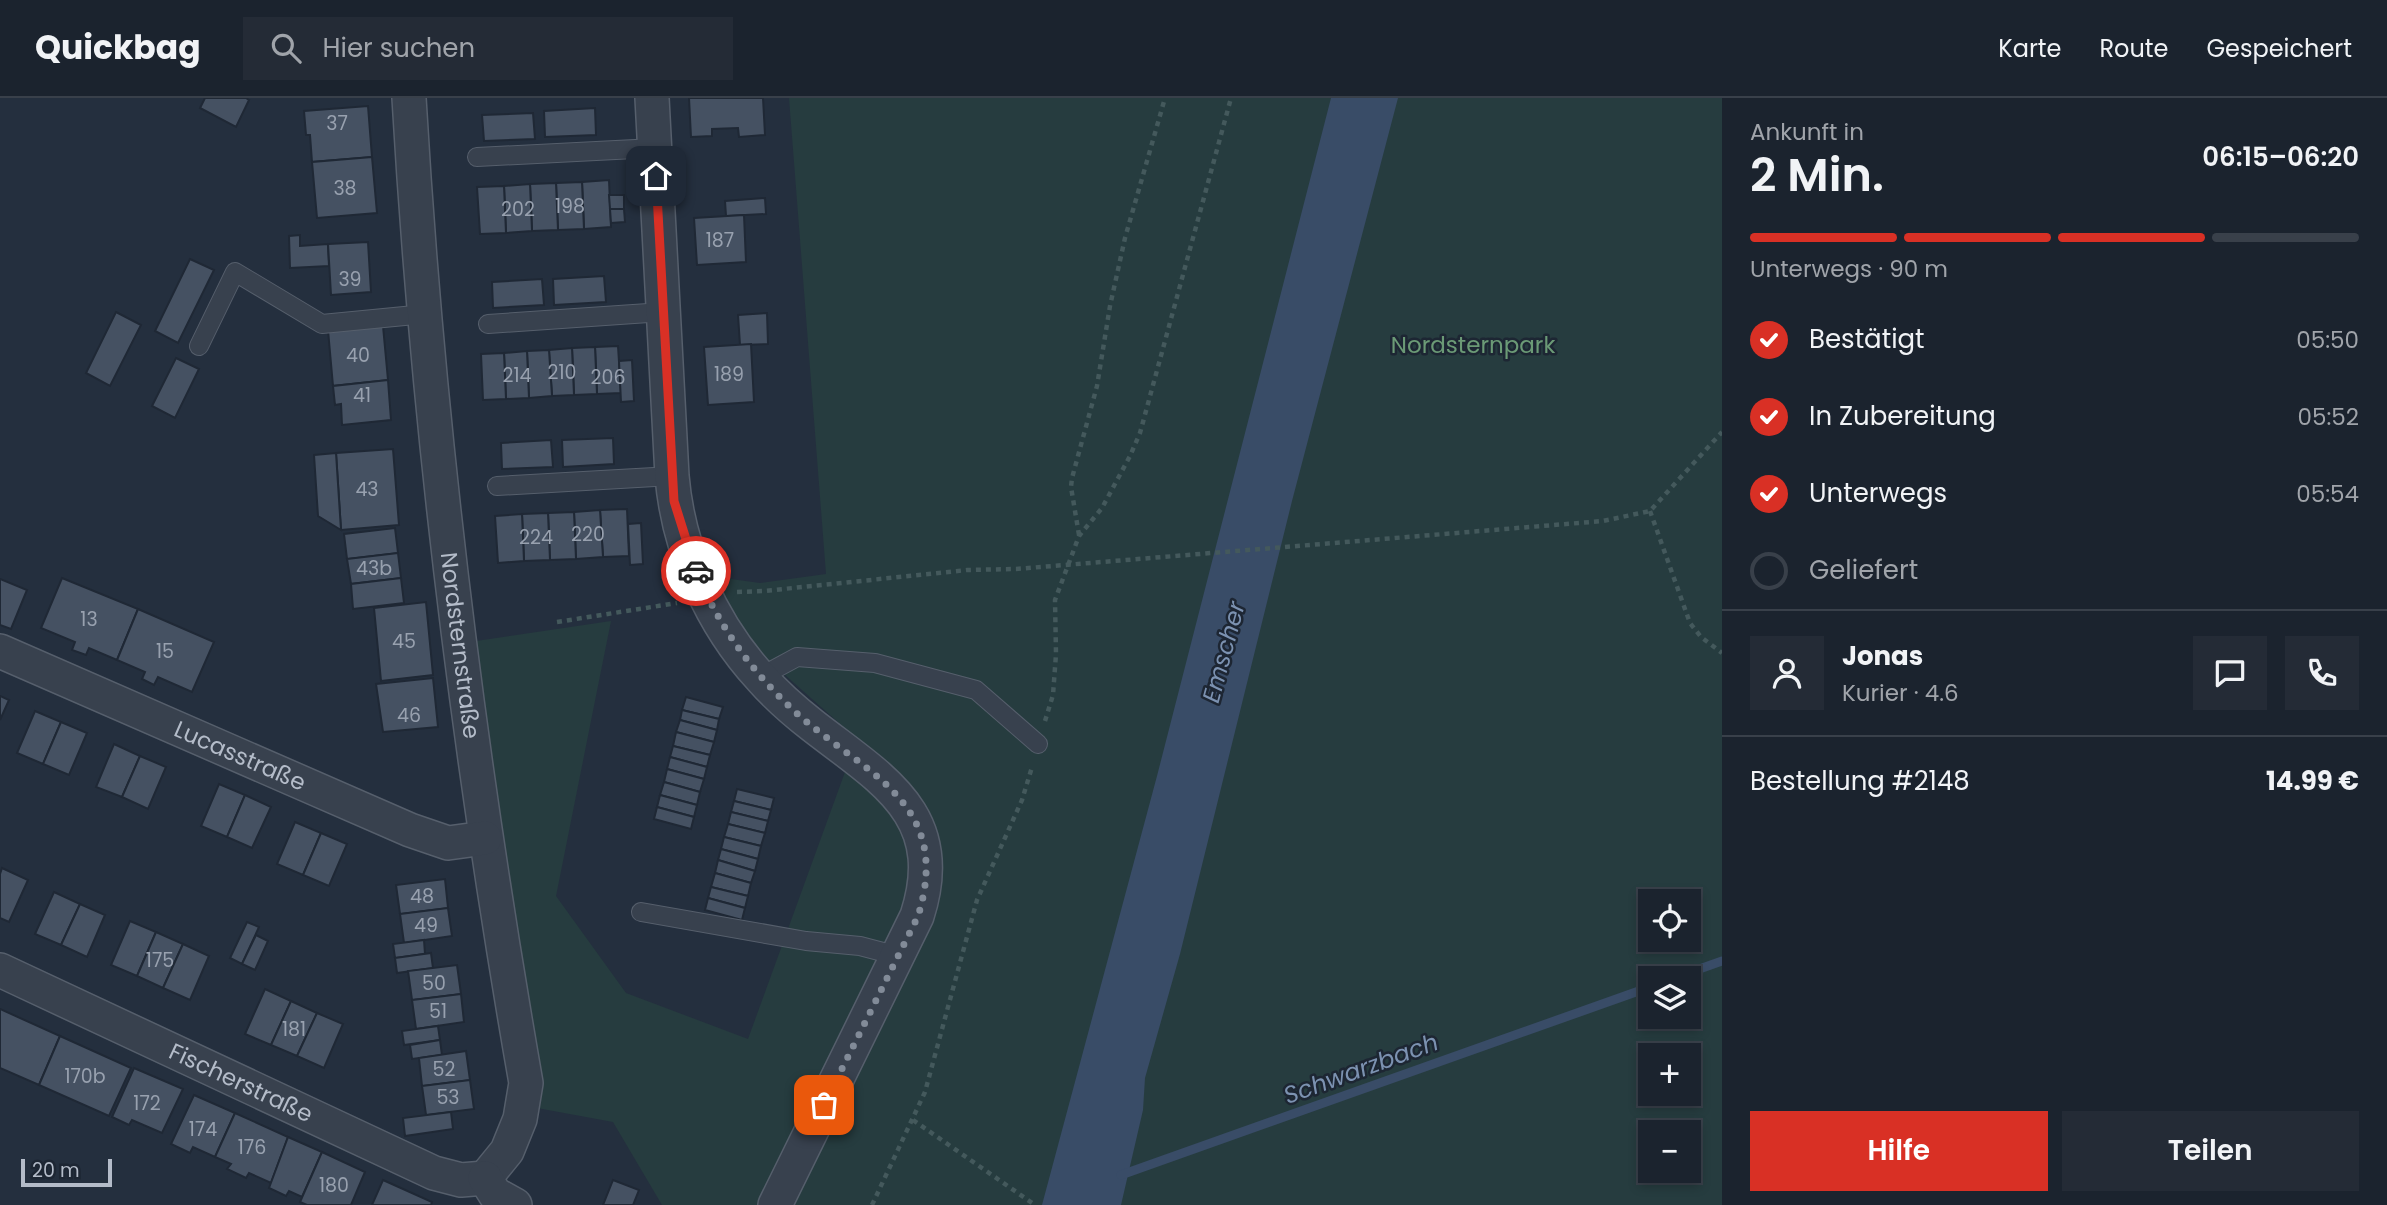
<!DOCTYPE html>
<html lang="de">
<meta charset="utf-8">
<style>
:root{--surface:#1b232e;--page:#242b36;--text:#f1f3f6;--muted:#a0a4aa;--line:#39404a;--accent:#d93025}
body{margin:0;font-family:Poppins,sans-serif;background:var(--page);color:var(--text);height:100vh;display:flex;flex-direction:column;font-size:26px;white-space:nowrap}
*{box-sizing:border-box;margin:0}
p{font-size:23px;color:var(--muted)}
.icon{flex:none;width:38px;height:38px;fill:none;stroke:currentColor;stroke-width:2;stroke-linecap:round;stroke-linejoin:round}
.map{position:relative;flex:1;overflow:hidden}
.side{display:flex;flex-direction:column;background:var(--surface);width:665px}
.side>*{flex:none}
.buttons{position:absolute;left:1638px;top:791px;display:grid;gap:14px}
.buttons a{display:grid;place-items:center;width:63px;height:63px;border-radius:0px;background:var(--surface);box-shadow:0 4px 10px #0003,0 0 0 2px var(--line);font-size:35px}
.scale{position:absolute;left:21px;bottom:18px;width:91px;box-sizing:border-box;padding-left:7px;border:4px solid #b4bcc9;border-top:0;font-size:19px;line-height:24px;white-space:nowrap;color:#b4bcc9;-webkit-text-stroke:5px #1d2633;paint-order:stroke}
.pin{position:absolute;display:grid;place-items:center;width:60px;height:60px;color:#fff;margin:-30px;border-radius:14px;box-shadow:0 4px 10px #0006}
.courier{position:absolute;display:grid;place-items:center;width:70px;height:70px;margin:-35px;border:5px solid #d93025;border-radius:50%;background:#fff;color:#222;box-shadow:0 2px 9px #0007}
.headline em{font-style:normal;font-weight:600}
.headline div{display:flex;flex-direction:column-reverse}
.headline{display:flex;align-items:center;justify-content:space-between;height:119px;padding:0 28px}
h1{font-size:46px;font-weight:600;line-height:52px}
.bar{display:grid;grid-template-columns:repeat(4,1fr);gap:10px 7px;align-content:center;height:84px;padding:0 28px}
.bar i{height:9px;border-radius:5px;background:var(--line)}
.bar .active{background:var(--accent)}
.bar p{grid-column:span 4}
.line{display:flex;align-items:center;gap:18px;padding:0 28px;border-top:2px solid var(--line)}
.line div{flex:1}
.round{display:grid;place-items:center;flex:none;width:74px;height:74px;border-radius:0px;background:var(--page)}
ol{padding:0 28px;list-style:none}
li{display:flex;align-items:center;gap:21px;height:77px}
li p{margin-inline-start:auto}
li .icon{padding:7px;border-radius:50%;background:var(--accent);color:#fff;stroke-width:4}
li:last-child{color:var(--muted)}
li i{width:38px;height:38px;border:4px solid var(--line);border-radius:50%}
.button{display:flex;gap:14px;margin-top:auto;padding:14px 28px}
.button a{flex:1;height:80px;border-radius:0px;background:var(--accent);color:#fff;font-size:28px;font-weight:600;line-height:80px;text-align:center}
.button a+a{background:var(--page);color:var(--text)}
header{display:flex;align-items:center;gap:42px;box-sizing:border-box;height:98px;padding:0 35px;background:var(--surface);border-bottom:2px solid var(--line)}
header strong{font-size:33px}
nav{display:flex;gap:38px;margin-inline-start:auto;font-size:24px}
.search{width:490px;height:63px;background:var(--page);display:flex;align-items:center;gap:18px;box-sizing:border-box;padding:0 24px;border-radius:0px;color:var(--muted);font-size:26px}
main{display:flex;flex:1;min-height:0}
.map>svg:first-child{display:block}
</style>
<header>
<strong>Quickbag</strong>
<div class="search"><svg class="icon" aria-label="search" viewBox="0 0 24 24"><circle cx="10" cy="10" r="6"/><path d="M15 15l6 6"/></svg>Hier suchen</div>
<nav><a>Karte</a><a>Route</a><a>Gespeichert</a></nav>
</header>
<main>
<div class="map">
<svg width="1722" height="1107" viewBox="0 0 1722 1107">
<rect width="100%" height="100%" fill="#242f3e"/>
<path fill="#263c3f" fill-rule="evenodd" d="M789,0H1722V1107H662L613,1024L537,1010L476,543L611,523L556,798L626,895L748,941L857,641L749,545L716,479L760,485L826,476ZM1650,803H1689V842H1650ZM1650,880H1689V919H1650ZM1650,957H1689V996H1650ZM1650,1034H1689V1073H1650Z"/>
<polygon fill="#394c67" points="1331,0 1398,0 1292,403 1180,856 1145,980 1143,1012 1121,1107 1042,1107 1157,678"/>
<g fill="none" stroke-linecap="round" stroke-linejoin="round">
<g stroke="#394c67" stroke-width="9">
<polyline points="1674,880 1722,863"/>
<polyline points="1121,1077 1650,889"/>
</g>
</g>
<g fill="#455162" stroke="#1f2835" stroke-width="2">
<polygon points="205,0 246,0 249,2 236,29 200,10"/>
<polygon points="689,0 763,0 765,37 739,39 738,30 712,31 712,38 691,39"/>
<polygon points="368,8 372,59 312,64 310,37 306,37 304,13"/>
<polygon points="595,10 596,37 545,39 544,13"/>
<polygon points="533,15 535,41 484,43 482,17"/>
<polygon points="372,59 377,115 317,120 312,64"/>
<polygon points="609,82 611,129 584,131 582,84"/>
<polygon points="582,84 584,131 558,132 556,85"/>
<polygon points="556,85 558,132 532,133 530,86"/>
<polygon points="530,86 532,133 506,135 504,88"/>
<polygon points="504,88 506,135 480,136 477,89"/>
<polygon points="609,97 624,97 624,111 610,111"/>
<polygon points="765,100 766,116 726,118 725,103"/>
<polygon points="610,111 624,111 625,124 611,125"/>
<polygon points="744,117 746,164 697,167 694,120"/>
<polygon points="300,137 300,148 328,146 329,168 290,170 289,138"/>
<polygon points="368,144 371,194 331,197 328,146"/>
<polygon points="190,161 214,172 178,245 155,233"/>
<polygon points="604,178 606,204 554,207 553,181"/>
<polygon points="542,181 544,207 493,210 492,184"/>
<polygon points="116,214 141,227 110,288 86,275"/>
<polygon points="767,215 768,246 740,247 738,217"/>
<polygon points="383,228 388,282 333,288 328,232"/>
<polygon points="751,246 754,304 708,307 704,249"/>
<polygon points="618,248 621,295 597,296 595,249"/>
<polygon points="595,249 597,296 574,297 572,250"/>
<polygon points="572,250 574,297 552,298 549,252"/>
<polygon points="549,252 552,298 529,300 527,253"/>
<polygon points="527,253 529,300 506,301 504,255"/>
<polygon points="504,255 506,301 483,302 481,256"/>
<polygon points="176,260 199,271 175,320 152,308"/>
<polygon points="632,262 634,303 621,304 619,263"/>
<polygon points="388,282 391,322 342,327 341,306 335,307 333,288"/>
<polygon points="613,340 614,366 563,369 562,342"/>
<polygon points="551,342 553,369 502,371 501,345"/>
<polygon points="393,351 399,427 341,432 336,355"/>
<polygon points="336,355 341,432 318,418 314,357"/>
<polygon points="627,411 629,458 603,459 600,412"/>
<polygon points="600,412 603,459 576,461 574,414"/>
<polygon points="574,414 576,461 550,462 548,415"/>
<polygon points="548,415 550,462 524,463 522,416"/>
<polygon points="522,416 524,463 498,465 495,418"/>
<polygon points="641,425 643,466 630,467 628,426"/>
<polygon points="395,430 398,455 347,461 344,436"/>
<polygon points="398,455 401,480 351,486 347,461"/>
<polygon points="62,480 138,511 117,562 89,550 86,557 72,552 75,544 41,530"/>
<polygon points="401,480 404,505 353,511 351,486"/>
<polygon points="0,481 27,492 11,531 0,527"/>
<polygon points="426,504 433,577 381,583 374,510"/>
<polygon points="138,511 214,544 192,594 158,579 154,587 142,581 145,574 117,562"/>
<polygon points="433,580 438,629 383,634 376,586"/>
<polygon points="0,598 9,602 0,622"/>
<polygon points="686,599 723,609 719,621 682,612"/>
<polygon points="682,612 719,621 717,632 680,622"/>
<polygon points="35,613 61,624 43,666 17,655"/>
<polygon points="680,622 717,632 714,644 676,634"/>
<polygon points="61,624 87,635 69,677 43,666"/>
<polygon points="676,634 714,644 710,657 673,648"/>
<polygon points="114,646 140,658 122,699 96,689"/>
<polygon points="673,648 710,657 707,669 670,659"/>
<polygon points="140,658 166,669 148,711 122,699"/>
<polygon points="670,659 707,669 704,681 667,671"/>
<polygon points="667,671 704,681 700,694 664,684"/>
<polygon points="664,684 700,694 697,707 660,697"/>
<polygon points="219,686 245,697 227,739 201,728"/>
<polygon points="737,691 774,700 771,712 734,703"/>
<polygon points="245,697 271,709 252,750 227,739"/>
<polygon points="660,697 697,707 694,719 657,709"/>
<polygon points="734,703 771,712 768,723 731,714"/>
<polygon points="657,709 694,719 691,731 654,721"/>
<polygon points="731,714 768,723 765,735 728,726"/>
<polygon points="295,724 321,735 303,777 277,766"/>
<polygon points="728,726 765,735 761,748 724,739"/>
<polygon points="321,735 347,746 329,788 303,777"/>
<polygon points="724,739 761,748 758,761 721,751"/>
<polygon points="721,751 758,761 755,773 718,762"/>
<polygon points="718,762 755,773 751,785 715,775"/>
<polygon points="2,770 28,782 9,824 0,820 0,776"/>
<polygon points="715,775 751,785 748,798 711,789"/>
<polygon points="445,781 448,810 400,816 396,787"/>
<polygon points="711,789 748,798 745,810 708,800"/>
<polygon points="54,794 80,806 61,847 35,836"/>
<polygon points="708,800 745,810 742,822 705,812"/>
<polygon points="80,806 105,817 87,859 61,847"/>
<polygon points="448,810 452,838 404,845 400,816"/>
<polygon points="130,823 156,834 137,878 111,867"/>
<polygon points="247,824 259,829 242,866 230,860"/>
<polygon points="156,834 183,846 163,890 137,878"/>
<polygon points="256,837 268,843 255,872 242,866"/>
<polygon points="424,842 425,856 395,860 393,846"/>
<polygon points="183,846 209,858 190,902 163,890"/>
<polygon points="431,855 433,870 397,875 395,860"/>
<polygon points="457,867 461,896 412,902 408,873"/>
<polygon points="265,891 291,903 271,947 245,936"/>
<polygon points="461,896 464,924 416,931 412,902"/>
<polygon points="291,903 317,915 297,958 271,947"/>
<polygon points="0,911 60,938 39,987 0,970"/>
<polygon points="317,915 343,926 324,970 297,958"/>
<polygon points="438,928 440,942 404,947 402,933"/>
<polygon points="60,938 131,970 109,1018 39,987"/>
<polygon points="440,942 442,957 412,961 410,947"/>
<polygon points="466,953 470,982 422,988 419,960"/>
<polygon points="134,970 183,991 162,1035 132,1022 129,1027 112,1019"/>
<polygon points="470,982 474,1011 426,1017 422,988"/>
<polygon points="194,997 235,1015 215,1059 193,1049 190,1055 171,1046"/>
<polygon points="451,1014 453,1031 405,1038 403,1020"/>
<polygon points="235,1015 288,1039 271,1085 249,1075 246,1080 227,1071 231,1066 215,1059"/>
<polygon points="288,1039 322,1054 302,1099 289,1093 286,1098 269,1090"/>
<polygon points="322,1054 365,1074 351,1107 307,1107 300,1104"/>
<polygon points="383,1082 432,1104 431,1107 372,1107"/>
<polygon points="613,1082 639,1092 633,1107 603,1107"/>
</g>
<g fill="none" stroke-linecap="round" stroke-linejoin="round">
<defs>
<g id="service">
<polyline points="477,59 655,50"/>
<polyline points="488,226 663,214"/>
<polyline points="199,248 235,174 322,226 425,216"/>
<polyline points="497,388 672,378"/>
<polyline points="760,579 797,559 875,565 976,592 1038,646"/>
<polyline points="641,814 806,843 860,848 898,858"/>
</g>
<g id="minor">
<path id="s1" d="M409,0C428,330 469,659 526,985L520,1021L507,1053L485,1080"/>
<path d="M652,0L672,378C678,451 711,526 761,580C776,597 794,613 812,627C881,681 950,716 917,818L775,1107"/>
<path id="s2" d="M0,553L410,732L448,745L485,740"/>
<path id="s3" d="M0,872L434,1075L461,1082L485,1080"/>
<polyline points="485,1080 495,1096 515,1107"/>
</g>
</defs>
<use href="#service" stroke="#565f6c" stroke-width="20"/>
<use href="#minor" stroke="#565f6c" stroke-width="36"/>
<g stroke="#44595c" stroke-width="4.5" stroke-dasharray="5 5" stroke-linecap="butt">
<polyline points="1650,413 1690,525 1701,539 1722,555"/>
<polyline points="1079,437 1071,389 1072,380 1097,288 1110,208 1125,140 1165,0"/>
<polyline points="737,494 764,493 967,472 1016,471 1603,423 1650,413 1722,334"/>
<polyline points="557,524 677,505"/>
<polyline points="1045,623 1053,597 1056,556 1055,502 1079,438 1102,410 1130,358 1140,335 1231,0"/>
<polyline points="913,1022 1035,1107"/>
<polyline points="872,1107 925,994 977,802 1022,702 1032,669"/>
</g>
<use href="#service" stroke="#38414e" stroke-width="18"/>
<use href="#minor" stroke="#38414e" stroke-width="33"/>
</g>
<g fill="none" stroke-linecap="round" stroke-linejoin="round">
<path stroke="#828b98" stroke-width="7" stroke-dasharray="0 12.6" d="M696,473C718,526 749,570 790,609C858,674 955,700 918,818L824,1007"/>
<polyline stroke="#d93025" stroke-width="9" points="656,78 674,403 696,473"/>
</g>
<g text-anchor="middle" stroke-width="5" stroke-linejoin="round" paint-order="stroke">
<g font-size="19" fill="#98a1af">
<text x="337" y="32">37</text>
<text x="345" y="97">38</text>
<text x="570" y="115">198</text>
<text x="518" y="118">202</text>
<text x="720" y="149">187</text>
<text x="350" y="188">39</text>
<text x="358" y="264">40</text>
<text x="562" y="281">210</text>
<text x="729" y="283">189</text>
<text x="517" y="284">214</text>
<text x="608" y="286">206</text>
<text x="362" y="304">41</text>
<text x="367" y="398">43</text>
<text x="588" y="443">220</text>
<text x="536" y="446">224</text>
<text x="374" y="477">43b</text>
<text x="89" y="528">13</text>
<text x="404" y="550">45</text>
<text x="165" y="560">15</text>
<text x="409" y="624">46</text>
<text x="422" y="805">48</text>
<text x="426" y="834">49</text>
<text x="160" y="869">175</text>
<text x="434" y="892">50</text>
<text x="438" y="920">51</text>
<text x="294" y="938">181</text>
<text x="444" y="978">52</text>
<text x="85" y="985">170b</text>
<text x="448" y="1006">53</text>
<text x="147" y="1012">172</text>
<text x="203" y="1038">174</text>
<text x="252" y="1056">176</text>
<text x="334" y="1094">180</text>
</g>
<g font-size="23" fill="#6b9a76" stroke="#1d2633">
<text x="1473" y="255">Nordsternpark</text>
</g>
<g font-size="23" fill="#b4bcc9" stroke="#1d2633">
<text dy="8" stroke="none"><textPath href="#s1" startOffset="550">Nordsternstraße</textPath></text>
<text dy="8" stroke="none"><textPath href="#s2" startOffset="262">Lucasstraße</textPath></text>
<text dy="8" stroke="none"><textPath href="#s3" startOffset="266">Fischerstraße</textPath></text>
</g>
<g font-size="24" font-style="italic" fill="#7c92b1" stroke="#1d2633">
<text transform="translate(1224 554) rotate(-75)" y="8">Emscher</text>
<text transform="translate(1361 971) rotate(-20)" y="8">Schwarzbach</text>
</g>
</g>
</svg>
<div class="buttons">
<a><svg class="icon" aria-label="locate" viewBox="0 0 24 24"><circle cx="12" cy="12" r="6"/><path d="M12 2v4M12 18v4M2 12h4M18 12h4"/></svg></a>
<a><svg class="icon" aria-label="layers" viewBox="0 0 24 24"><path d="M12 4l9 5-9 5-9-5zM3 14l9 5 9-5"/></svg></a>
<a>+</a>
<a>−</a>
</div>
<div class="scale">20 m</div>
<div class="pin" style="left:824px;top:1007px;background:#ea580c"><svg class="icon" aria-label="bag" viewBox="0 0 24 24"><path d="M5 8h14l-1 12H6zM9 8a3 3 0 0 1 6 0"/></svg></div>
<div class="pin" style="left:656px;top:78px;background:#1f2937"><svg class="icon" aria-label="home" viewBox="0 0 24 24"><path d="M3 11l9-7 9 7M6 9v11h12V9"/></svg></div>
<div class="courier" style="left:696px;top:473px"><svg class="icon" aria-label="car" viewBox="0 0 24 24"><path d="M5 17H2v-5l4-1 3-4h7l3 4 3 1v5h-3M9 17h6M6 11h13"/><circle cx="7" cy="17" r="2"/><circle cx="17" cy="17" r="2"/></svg></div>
</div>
<section class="side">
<div class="headline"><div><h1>2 Min.</h1><p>Ankunft in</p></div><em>06:15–06:20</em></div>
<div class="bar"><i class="active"></i><i class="active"></i><i class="active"></i><i></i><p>Unterwegs · 90 m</p></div>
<ol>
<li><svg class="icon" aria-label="check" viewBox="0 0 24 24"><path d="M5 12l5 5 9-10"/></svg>Bestätigt<p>05:50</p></li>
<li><svg class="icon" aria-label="check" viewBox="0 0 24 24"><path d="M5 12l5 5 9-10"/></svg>In Zubereitung<p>05:52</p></li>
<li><svg class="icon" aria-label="check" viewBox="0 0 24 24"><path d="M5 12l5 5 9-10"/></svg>Unterwegs<p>05:54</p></li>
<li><i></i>Geliefert</li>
</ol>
<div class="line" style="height:126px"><a class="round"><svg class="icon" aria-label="person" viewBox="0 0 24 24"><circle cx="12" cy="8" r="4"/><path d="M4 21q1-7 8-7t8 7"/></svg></a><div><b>Jonas</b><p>Kurier · 4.6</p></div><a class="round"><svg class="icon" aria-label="chat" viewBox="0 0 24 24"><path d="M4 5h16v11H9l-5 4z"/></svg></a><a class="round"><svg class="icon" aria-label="phone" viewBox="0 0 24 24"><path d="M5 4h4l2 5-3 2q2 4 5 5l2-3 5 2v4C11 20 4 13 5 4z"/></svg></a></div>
<div class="line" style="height:91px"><div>Bestellung #2148</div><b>14.99 €</b></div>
<div class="button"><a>Hilfe</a><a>Teilen</a></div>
</section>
</main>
